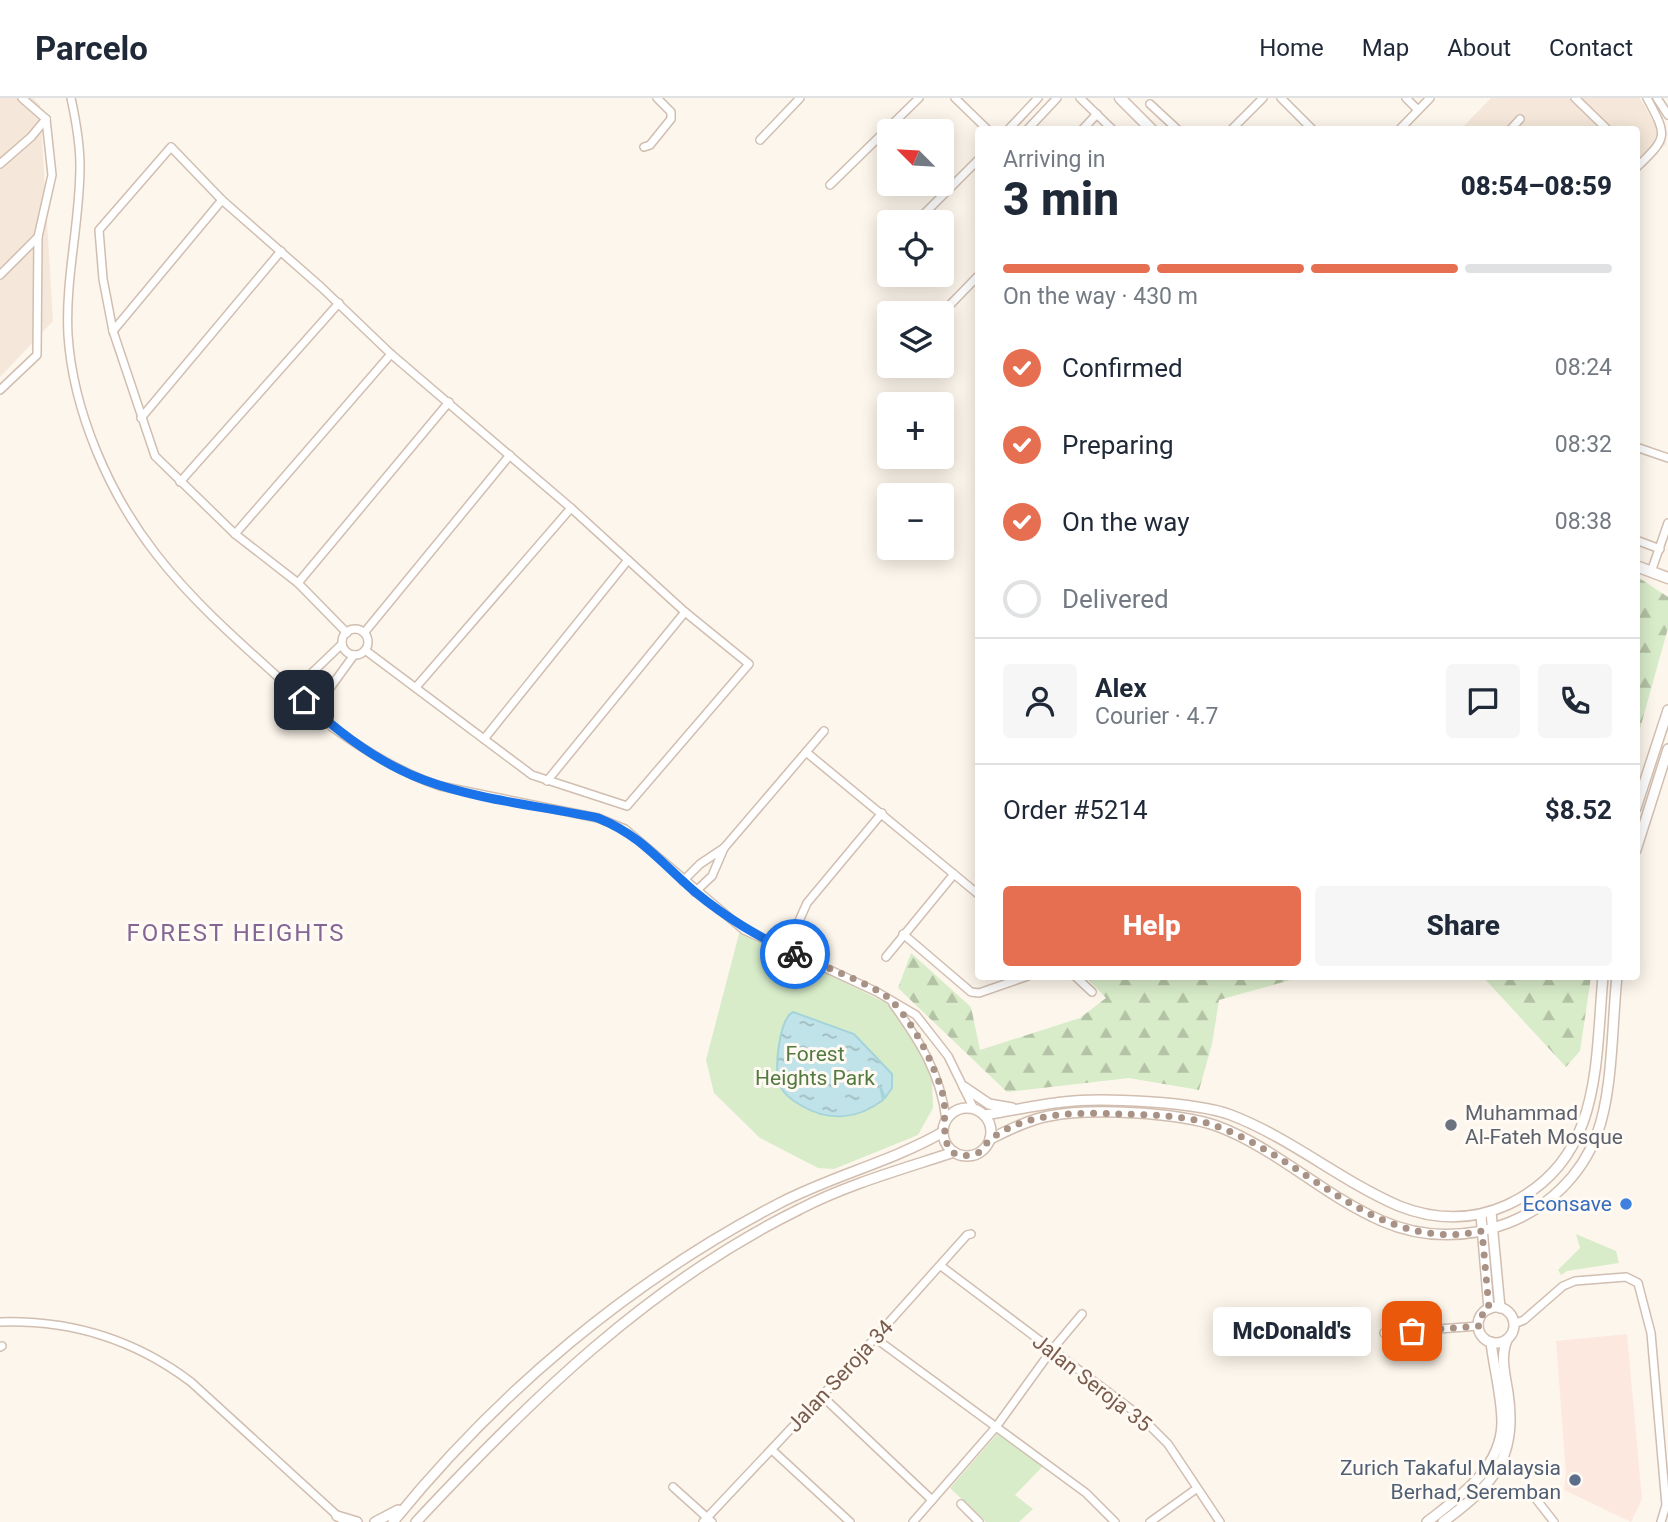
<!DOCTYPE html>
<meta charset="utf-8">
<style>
:root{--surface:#fff;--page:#f6f6f7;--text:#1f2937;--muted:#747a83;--line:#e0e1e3;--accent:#e76f51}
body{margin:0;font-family:Roboto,sans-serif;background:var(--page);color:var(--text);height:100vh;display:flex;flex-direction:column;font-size:26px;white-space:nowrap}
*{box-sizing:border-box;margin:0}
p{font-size:23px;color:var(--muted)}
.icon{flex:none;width:38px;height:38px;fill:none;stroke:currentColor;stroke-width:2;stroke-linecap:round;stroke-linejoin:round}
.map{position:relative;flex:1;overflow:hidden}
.side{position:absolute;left:975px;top:28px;width:665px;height:854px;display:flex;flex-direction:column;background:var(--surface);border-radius:7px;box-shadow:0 4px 18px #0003}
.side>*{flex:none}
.needle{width:46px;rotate:294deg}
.fabs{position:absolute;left:877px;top:21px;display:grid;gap:14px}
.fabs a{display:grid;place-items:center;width:77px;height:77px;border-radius:7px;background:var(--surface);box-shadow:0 4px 18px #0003;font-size:35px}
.pin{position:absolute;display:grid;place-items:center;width:60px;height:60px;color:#fff;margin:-30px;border-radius:14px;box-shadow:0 4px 10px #0006}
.courier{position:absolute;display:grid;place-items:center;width:70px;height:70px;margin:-35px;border:5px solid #1a73e8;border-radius:50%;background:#fff;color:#222;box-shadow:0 2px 9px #0007}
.bubble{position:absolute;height:49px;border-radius:7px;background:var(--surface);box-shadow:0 4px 18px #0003;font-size:23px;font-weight:800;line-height:49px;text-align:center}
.overview em{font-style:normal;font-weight:800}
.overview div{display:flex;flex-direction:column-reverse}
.overview{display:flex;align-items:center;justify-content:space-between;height:119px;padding:0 28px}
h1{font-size:46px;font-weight:800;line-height:52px}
.bar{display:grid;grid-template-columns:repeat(4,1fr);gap:10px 7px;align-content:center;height:84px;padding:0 28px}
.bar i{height:9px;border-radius:5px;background:var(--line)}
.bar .selected{background:var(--accent)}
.bar p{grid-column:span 4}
.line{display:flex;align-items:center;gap:18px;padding:0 28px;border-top:2px solid var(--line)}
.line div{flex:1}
.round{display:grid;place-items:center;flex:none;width:74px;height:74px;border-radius:7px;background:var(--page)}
ol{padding:0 28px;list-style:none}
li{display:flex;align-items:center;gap:21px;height:77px}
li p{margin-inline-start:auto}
li .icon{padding:7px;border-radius:50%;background:var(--accent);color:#fff;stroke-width:4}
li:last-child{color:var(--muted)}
li i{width:38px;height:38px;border:4px solid var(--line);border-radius:50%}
.button{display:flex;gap:14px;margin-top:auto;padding:14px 28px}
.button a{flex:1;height:80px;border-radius:7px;background:var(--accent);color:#fff;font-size:28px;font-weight:800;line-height:80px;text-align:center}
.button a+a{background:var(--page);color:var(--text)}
header{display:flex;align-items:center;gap:42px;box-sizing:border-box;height:98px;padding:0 35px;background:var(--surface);border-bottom:2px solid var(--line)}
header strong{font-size:33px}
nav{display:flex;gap:38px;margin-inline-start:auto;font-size:24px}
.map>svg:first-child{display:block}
</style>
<header>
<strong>Parcelo</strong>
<nav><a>Home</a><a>Map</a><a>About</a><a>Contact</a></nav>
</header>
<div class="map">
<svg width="1668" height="1424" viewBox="0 0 1668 1424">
<defs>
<pattern id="forest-firs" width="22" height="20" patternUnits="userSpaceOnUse" patternTransform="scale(1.75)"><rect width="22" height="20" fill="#d8ecc9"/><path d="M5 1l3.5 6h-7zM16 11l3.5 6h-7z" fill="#b4c2a5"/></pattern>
<pattern id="water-ripples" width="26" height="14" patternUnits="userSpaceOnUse" patternTransform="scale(1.75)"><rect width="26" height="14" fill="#bfe3e8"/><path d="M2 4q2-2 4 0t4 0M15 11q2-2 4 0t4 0" fill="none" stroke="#a0bbbe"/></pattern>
</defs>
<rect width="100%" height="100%" fill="#fdf6ec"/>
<g fill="#f5e8da">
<polygon points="0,0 33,0 40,7 53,223 0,279"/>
<polygon points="1491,0 1640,0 1666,46 1636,75 1636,32 1460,32"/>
</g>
<polygon fill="#fde8e0" points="1627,1236 1642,1401 1631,1424 1564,1392 1566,1376 1556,1243"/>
<g fill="#d8ecc9">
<polygon points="740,832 888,906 915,944 932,982 933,1010 918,1037 834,1071 818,1070 760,1040 714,995 706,962"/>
<polygon points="1576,1136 1616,1153 1619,1165 1567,1173 1561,1177 1558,1172 1580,1150"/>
<polygon points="999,1334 1044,1367 1015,1397 1033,1411 1019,1424 986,1424 950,1390"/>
</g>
<g fill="url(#forest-firs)">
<polygon points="1636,478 1668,499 1668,530 1636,645"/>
<polygon points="911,855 971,909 980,952 1080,920 1106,900 1086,879 1301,879 1219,902 1212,946 1199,992 1129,980 1007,994 898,890"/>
<polygon points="1483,879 1591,879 1580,953 1566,969"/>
</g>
<path fill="url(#water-ripples)" stroke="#a5d3da" stroke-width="2" d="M793,914L854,936L892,976V990L885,1000L880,988L883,1002C858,1021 830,1024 802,1008C793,1003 783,996 779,986C774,972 779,921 793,914Z"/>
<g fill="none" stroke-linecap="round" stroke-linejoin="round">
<defs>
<g id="minor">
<polyline points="22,0 46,21"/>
<path d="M71,0C76,23 80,45 80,68C80,125 65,180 68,237C73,313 109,396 156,456C206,521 275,573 333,630C366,653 401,675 440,688L598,720L625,731L744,832L877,894L916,917L948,958L974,1011"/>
<polyline points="955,0 988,32"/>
<polyline points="1080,0 1113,32"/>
<polyline points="1281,0 1313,32"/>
<polyline points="1406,0 1418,12"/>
<polyline points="1575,0 1608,32"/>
<polyline points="1657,0 1668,17"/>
<polyline points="1150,6 1178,32"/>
<polyline points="1008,32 1038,0"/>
<polyline points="1027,32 1057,0"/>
<polyline points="1082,32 1097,16"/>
<polyline points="1231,32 1263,0"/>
<polyline points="1399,32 1430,0"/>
<polyline points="1510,32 1520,21"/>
<polyline points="760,42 800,0"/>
<polyline points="644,49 650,47 671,21 671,14 657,0"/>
<polyline points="0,66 31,39 46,21"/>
<path d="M1636,70C1668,39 1668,39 1647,0"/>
<polyline points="830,87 919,0"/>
<polyline points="916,124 978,62"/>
<polyline points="882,158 889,151"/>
<polyline points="0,177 38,139 52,77 46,21"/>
<polyline points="946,211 978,178"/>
<polyline points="113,233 222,102"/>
<polyline points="0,292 37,257 38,139"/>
<polyline points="141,320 281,153"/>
<polyline points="1636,349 1668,360"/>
<polyline points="180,384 339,205"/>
<polyline points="235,436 391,256"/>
<polyline points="1636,442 1660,451"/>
<polyline points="1651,474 1668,425"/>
<polyline points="298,485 449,304"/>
<circle cx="355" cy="544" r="13"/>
<polyline points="347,535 298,485 235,436 155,358 113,233 103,181 99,132 171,49 222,102 321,189 391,256 571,410 685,514 749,566 627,708 532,677 365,552"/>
<polyline points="364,535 510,357"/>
<polyline points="417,588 571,410"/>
<polyline points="294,592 342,546"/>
<polyline points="314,612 354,557"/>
<polyline points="484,641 628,462"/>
<polyline points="806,654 978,796"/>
<polyline points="547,683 685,514"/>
<polyline points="683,783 700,766 724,750 824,633"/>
<polyline points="695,794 712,778 724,750"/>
<polyline points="799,823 807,805 882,715"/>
<polyline points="903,836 971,894 979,895 1028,878"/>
<polyline points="886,859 954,776"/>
<polyline points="1075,878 1092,894"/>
<path d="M893,906C919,942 941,976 946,1022"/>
<polyline points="941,1168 1140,1318 1168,1346 1220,1424"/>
<path d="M0,1224C72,1222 134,1241 191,1284L341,1421"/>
<polyline points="1514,1226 1524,1222 1563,1188 1575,1183 1626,1179 1638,1185 1651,1235 1666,1407 1661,1424"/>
<polyline points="1384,1235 1479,1228"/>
<polyline points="875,1240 1086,1395 1115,1424"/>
<polyline points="0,1249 2,1248"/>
<polyline points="822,1298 932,1402"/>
<polyline points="772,1352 850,1424"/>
<polyline points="673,1389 712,1424"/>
<polyline points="1536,1401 1554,1424"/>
<polyline points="961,1406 979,1424"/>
<polyline points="703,1424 848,1270 967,1137 971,1136"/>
<polyline points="913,1424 996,1329 1051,1253 1082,1216"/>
<polyline points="1150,1424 1196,1391"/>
</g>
<g id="tertiary">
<polyline points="1636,710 1668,612"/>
<polyline points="1636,752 1668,651"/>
<polyline points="964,989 989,1006 1012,1010"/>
<circle cx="967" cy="1034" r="24"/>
<path d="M984,1017C1011,1013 1036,1007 1063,1004C1100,999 1197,1004 1231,1017C1291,1040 1341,1083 1399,1108C1434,1122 1472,1123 1507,1107C1602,1063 1595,968 1603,878"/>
<path d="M990,1041C1009,1032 1028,1022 1049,1018C1090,1010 1177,1014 1217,1028C1276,1050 1324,1098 1382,1123C1464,1159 1565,1121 1597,1036C1613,994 1612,925 1617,878"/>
<polyline points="1491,1114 1500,1210"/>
<polyline points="1481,1117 1489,1211"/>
<circle cx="1496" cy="1227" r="18"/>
<polyline points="337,1418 357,1424"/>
<polyline points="375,1424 398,1412"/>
<path d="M393,1424C498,1294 630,1183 778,1106C831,1078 891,1064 943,1034"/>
<path d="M416,1424C530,1302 649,1185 800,1111C848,1086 903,1071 954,1054"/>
<path d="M1427,1424C1459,1399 1501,1371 1502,1325C1502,1298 1494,1271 1491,1244"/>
<path d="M1443,1424C1493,1387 1518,1360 1508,1295C1505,1276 1500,1259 1507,1242"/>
</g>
<g id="secondary">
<polyline points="1120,0 1152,32"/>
<polyline points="1636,468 1668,480"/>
</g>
</defs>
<use href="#minor" stroke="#d1beb0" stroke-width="10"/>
<use href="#tertiary" stroke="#d1beb0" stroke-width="12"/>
<use href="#secondary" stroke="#d6c0b0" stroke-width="13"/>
<use href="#minor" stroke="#fff" stroke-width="7"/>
<use href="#tertiary" stroke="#fff" stroke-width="9"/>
<use href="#secondary" stroke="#fff" stroke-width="10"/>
</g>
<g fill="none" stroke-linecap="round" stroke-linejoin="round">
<path stroke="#a89285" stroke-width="7" stroke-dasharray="0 12.6" d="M795,856C819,867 876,887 892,903C908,920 923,945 932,967C937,978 942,991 944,1002C947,1024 935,1069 978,1055C984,1051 986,1044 992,1040C1028,1014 1078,1014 1121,1016C1153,1017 1186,1017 1216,1028C1308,1061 1376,1156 1482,1133L1489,1211L1481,1218L1479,1228L1412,1233"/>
<path stroke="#1a73e8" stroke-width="9" d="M304,602C339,635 378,665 424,682C478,702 541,708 598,720C642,738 660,764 695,794C728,821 757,838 795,856"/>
</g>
<circle fill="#6b7280" stroke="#fffaf3" stroke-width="2.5" cx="1451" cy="1027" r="7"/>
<circle fill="#3f7fe0" stroke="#fffaf3" stroke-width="2.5" cx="1626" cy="1106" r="7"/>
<circle fill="#5c6f8a" stroke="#fffaf3" stroke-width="2.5" cx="1575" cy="1382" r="7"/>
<g text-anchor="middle" stroke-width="6" stroke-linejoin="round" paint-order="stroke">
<g font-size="21" fill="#537a41" stroke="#fffaf3">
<text x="815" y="963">Forest<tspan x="815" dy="24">Heights Park</tspan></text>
</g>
<g font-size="21" fill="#5b616d" stroke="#fffaf3" text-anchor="start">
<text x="1465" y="1022">Muhammad<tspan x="1465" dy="24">Al-Fateh Mosque</tspan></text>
</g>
<g font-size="21" fill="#366cbe" stroke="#fffaf3" text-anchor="end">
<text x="1612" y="1113">Econsave</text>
</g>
<g font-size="21" fill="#7a5c4d" stroke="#fffaf3">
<text transform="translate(840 1278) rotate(-47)" y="7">Jalan Seroja 34</text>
<text transform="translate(1092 1285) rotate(38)" y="7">Jalan Seroja 35</text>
</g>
<g font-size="21" fill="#4e5e75" stroke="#fffaf3" text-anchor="end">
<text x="1561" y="1377">Zurich Takaful Malaysia<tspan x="1561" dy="24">Berhad, Seremban</tspan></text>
</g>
<g font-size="24" letter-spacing="2" fill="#846695" stroke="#fffaf3">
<text x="236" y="843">FOREST HEIGHTS</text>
</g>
</g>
</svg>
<div class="fabs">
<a><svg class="needle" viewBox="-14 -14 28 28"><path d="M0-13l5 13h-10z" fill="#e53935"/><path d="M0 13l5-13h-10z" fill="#747a83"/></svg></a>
<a><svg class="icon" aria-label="locate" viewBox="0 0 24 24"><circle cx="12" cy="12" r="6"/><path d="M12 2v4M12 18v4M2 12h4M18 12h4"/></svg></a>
<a><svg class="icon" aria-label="layers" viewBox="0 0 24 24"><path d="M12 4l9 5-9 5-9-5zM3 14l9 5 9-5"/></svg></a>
<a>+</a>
<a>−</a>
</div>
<div class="pin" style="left:1412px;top:1233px;background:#ea580c"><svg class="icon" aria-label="bag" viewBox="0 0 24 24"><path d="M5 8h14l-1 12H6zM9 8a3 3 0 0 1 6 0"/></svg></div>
<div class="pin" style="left:304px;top:602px;background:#1f2937"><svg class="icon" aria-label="home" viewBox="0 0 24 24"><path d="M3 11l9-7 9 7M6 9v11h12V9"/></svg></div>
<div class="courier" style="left:795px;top:856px"><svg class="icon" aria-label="bike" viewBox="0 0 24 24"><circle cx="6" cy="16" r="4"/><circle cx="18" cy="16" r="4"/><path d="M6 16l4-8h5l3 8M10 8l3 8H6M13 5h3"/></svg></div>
<div class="bubble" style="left:1213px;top:1209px;width:158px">McDonald's</div>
<section class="side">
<div class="overview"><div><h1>3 min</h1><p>Arriving in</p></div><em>08:54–08:59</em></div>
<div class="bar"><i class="selected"></i><i class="selected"></i><i class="selected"></i><i></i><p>On the way · 430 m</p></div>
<ol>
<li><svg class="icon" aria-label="check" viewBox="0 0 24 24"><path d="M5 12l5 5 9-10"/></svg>Confirmed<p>08:24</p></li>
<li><svg class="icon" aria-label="check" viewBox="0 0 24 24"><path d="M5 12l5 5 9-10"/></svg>Preparing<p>08:32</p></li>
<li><svg class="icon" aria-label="check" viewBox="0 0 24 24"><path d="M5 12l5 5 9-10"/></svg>On the way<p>08:38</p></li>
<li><i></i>Delivered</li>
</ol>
<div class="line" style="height:126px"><a class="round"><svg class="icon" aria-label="person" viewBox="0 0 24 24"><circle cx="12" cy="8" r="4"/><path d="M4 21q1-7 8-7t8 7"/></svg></a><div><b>Alex</b><p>Courier · 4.7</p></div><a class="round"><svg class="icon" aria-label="chat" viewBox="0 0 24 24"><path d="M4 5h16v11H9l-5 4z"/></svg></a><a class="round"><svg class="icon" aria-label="phone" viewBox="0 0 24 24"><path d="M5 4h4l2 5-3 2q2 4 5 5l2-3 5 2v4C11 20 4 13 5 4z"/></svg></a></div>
<div class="line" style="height:91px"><div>Order #5214</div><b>$8.52</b></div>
<div class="button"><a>Help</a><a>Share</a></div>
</section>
</div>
